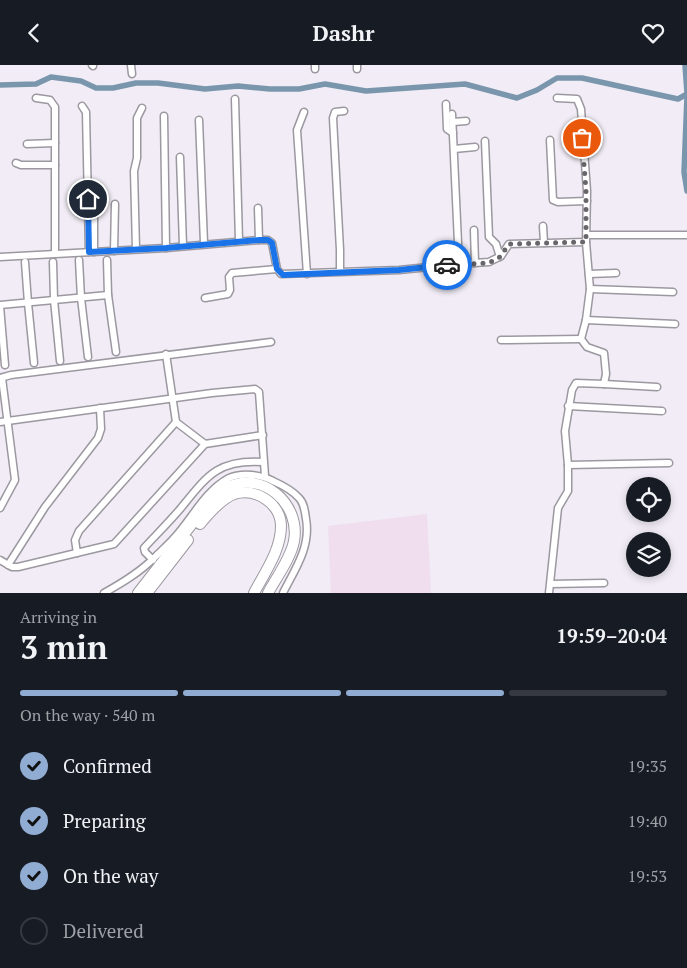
<!DOCTYPE html>
<meta charset="utf-8">
<style>
:root{--surface:#171b24;--page:#20242c;--text:#f1f3f6;--muted:#9ea1a6;--line:#363941;--accent:#91acd2}
body{margin:0;font-family:"PT Serif",serif;background:var(--page);color:var(--text);height:100vh;display:flex;flex-direction:column;font-size:19px;white-space:nowrap}
*{box-sizing:border-box;margin:0}
p{font-size:16px;color:var(--muted)}
.icon{flex:none;width:28px;height:28px;fill:none;stroke:currentColor;stroke-width:2;stroke-linecap:round;stroke-linejoin:round}
.map{position:relative;height:528px;overflow:hidden}
.details{display:flex;flex-direction:column;background:var(--surface);flex:1}
.details>*{flex:none}
.buttons{position:absolute;left:626px;top:412px;display:grid;gap:10px}
.buttons a{display:grid;place-items:center;width:45px;height:45px;border-radius:50%;background:var(--surface);box-shadow:0 2px 8px #0003;font-size:25px}
.pin{position:absolute;display:grid;place-items:center;width:42px;height:42px;color:#fff;margin:-21px;border:2px solid #fff;border-radius:50%;box-shadow:0 1px 5px #0007}
.courier{position:absolute;display:grid;place-items:center;width:50px;height:50px;margin:-25px;border:4px solid #1a73e8;border-radius:50%;background:#fff;color:#222;box-shadow:0 1px 6px #0007}
.headline em{font-style:normal;font-weight:800}
.headline div{display:flex;flex-direction:column-reverse}
.headline{display:flex;align-items:center;justify-content:space-between;height:85px;padding:0 20px}
h1{font-size:32px;font-weight:800;line-height:38px}
.bar{display:grid;grid-template-columns:repeat(4,1fr);gap:8px 5px;align-content:center;height:60px;padding:0 20px}
.bar i{height:6px;border-radius:4px;background:var(--line)}
.bar .current{background:var(--accent)}
.bar p{grid-column:span 4}
ol{padding:0 20px;list-style:none}
li{display:flex;align-items:center;gap:15px;height:55px}
li p{margin-inline-start:auto}
li .icon{padding:5px;border-radius:50%;background:var(--accent);color:#111;stroke-width:4}
li:last-child{color:var(--muted)}
li i{width:28px;height:28px;border:2px solid var(--line);border-radius:50%}
header{display:flex;justify-content:space-between;align-items:center;height:65px;padding:0 20px;background:var(--surface);font-size:22px;font-weight:800}
.map>svg:first-child{display:block}
</style>
<header><svg class="icon" aria-label="back" viewBox="0 0 24 24"><path d="M15 5l-7 7 7 7"/></svg>Dashr<svg class="icon" aria-label="heart" viewBox="0 0 24 24"><path d="M12 20l-8-8c-3-5 5-10 8-4 3-6 11-1 8 4z"/></svg></header>
<div class="map">
<svg width="687" height="528" viewBox="0 0 687 528">
<rect width="100%" height="100%" fill="#f1ecf5"/>
<polygon fill="#f0deef" points="427,449 431,528 331,528 328,461"/>
<g fill="none" stroke-linecap="round" stroke-linejoin="round">
<g stroke="#7a96ad" stroke-width="5.5">
<polyline points="685,0 687,28"/>
<polyline points="0,20 36,19 51,12 81,16 96,23 113,23 136,18 158,18 205,24 238,21 270,24 299,24 325,19 366,26 465,19 517,33 537,25 557,13 582,13 678,34 687,29"/>
<polyline points="687,31 684,107 687,126"/>
</g>
<defs>
<g id="street">
<polyline points="92,0 93,1"/>
<polyline points="131,0 132,9"/>
<polyline points="315,4 315,0"/>
<polyline points="357,4 357,0"/>
<polyline points="36,33 50,35 55,42 55,189"/>
<polyline points="235,34 239,176"/>
<polyline points="446,39 447,64 453,68"/>
<polyline points="82,41 86,47 89,187"/>
<polyline points="304,47 297,65 307,209"/>
<polyline points="452,49 459,199"/>
<polyline points="164,51 166,183"/>
<polyline points="199,55 204,178"/>
<polyline points="453,57 466,56"/>
<polyline points="550,75 553,135 558,137 587,136"/>
<polyline points="485,76 489,172 496,179 500,192"/>
<polyline points="566,77 582,73"/>
<polyline points="27,79 55,78"/>
<polyline points="454,84 475,82"/>
<polyline points="180,92 183,181"/>
<polyline points="16,98 21,100 55,100"/>
<polyline points="94,143 94,187"/>
<polyline points="258,143 259,175"/>
<polyline points="543,161 544,178"/>
<polyline points="474,165 475,198"/>
<polyline points="587,170 687,170"/>
<polyline points="136,184 134,106 137,93 137,53 142,43"/>
<polyline points="114,186 115,139"/>
<polyline points="0,192 166,183 259,175 268,175 272,178 277,204 281,209 399,205 459,199 489,197 501,191 509,179 586,177"/>
<polyline points="79,195 81,233 88,292"/>
<polyline points="107,195 108,230 116,287"/>
<polyline points="25,197 28,238 34,298"/>
<polyline points="53,197 54,235 60,296"/>
<polyline points="340,206 340,185 333,53 335,47 344,46"/>
<polyline points="589,209 616,208"/>
<polyline points="590,224 673,227"/>
<polyline points="205,233 228,229 230,225 229,212 232,208 277,204"/>
<polyline points="0,240 108,230"/>
<polyline points="0,241 5,300"/>
<polyline points="586,255 675,259"/>
<polyline points="501,275 581,274"/>
<polyline points="166,289 176,357 205,379"/>
<polyline points="0,313 11,310 271,277"/>
<polyline points="604,319 657,322"/>
<polyline points="568,341 662,346"/>
<polyline points="0,357 212,328 255,324 259,327 265,411"/>
<polyline points="568,400 669,398"/>
<polyline points="0,443 15,415 2,313"/>
<polyline points="77,488 75,475 79,466 176,357"/>
<polyline points="0,495 12,502 18,502 114,479 205,379 263,370"/>
<path d="M153,495L145,487L144,483C156,470 169,457 181,443C207,411 218,394 263,397"/>
<polyline points="8,500 45,442 98,373 101,364 100,343"/>
<polyline points="551,519 604,518"/>
<path d="M104,528C122,518 139,508 154,493C161,486 169,479 175,472C193,452 205,426 229,413C242,407 262,410 273,416C282,420 292,425 299,433C304,438 305,446 306,454C311,482 295,504 283,528"/>
<polyline points="549,528 558,443 568,426 568,400 565,366 572,325 576,318 604,319 606,309 604,288 587,282 581,274 586,255 590,224 586,177 587,126 581,44 577,34 557,33"/>
</g>
<g id="primary">
<path d="M200,459C209,448 221,434 234,429C256,422 281,439 281,461C281,485 265,507 254,528"/>
<path d="M138,528L206,441C212,435 218,428 226,423C262,404 301,439 294,476C291,493 276,513 268,528"/>
<polyline points="147,528 188,475"/>
</g>
</defs>
<use href="#street" stroke="#9c98a0" stroke-width="9"/>
<use href="#primary" stroke="#9c98a0" stroke-width="12"/>
<use href="#street" stroke="#fff" stroke-width="6"/>
<use href="#primary" stroke="#fff" stroke-width="10"/>
</g>
<g fill="none" stroke-linecap="round" stroke-linejoin="round">
<polyline stroke="#68656b" stroke-width="5" stroke-dasharray="0 9" points="447,200 489,198 500,192 509,179 586,177 586,126 582,73"/>
<polyline stroke="#1a73e8" stroke-width="6" points="88,134 89,187 166,183 260,175 268,175 272,178 277,204 283,210 399,205 447,200"/>
</g>
</svg>
<div class="buttons">
<a><svg class="icon" aria-label="locate" viewBox="0 0 24 24"><circle cx="12" cy="12" r="6"/><path d="M12 2v4M12 18v4M2 12h4M18 12h4"/></svg></a>
<a><svg class="icon" aria-label="layers" viewBox="0 0 24 24"><path d="M12 4l9 5-9 5-9-5zM3 14l9 5 9-5"/></svg></a>
</div>
<div class="pin" style="left:582px;top:73px;background:#ea580c"><svg class="icon" aria-label="bag" viewBox="0 0 24 24"><path d="M5 8h14l-1 12H6zM9 8a3 3 0 0 1 6 0"/></svg></div>
<div class="pin" style="left:88px;top:134px;background:#1f2937"><svg class="icon" aria-label="home" viewBox="0 0 24 24"><path d="M3 11l9-7 9 7M6 9v11h12V9"/></svg></div>
<div class="courier" style="left:447px;top:200px"><svg class="icon" aria-label="car" viewBox="0 0 24 24"><path d="M5 17H2v-5l4-1 3-4h7l3 4 3 1v5h-3M9 17h6M6 11h13"/><circle cx="7" cy="17" r="2"/><circle cx="17" cy="17" r="2"/></svg></div>
</div>
<section class="details">
<div class="headline"><div><h1>3 min</h1><p>Arriving in</p></div><em>19:59–20:04</em></div>
<div class="bar"><i class="current"></i><i class="current"></i><i class="current"></i><i></i><p>On the way · 540 m</p></div>
<ol>
<li><svg class="icon" aria-label="check" viewBox="0 0 24 24"><path d="M5 12l5 5 9-10"/></svg>Confirmed<p>19:35</p></li>
<li><svg class="icon" aria-label="check" viewBox="0 0 24 24"><path d="M5 12l5 5 9-10"/></svg>Preparing<p>19:40</p></li>
<li><svg class="icon" aria-label="check" viewBox="0 0 24 24"><path d="M5 12l5 5 9-10"/></svg>On the way<p>19:53</p></li>
<li><i></i>Delivered</li>
</ol>
</section>
